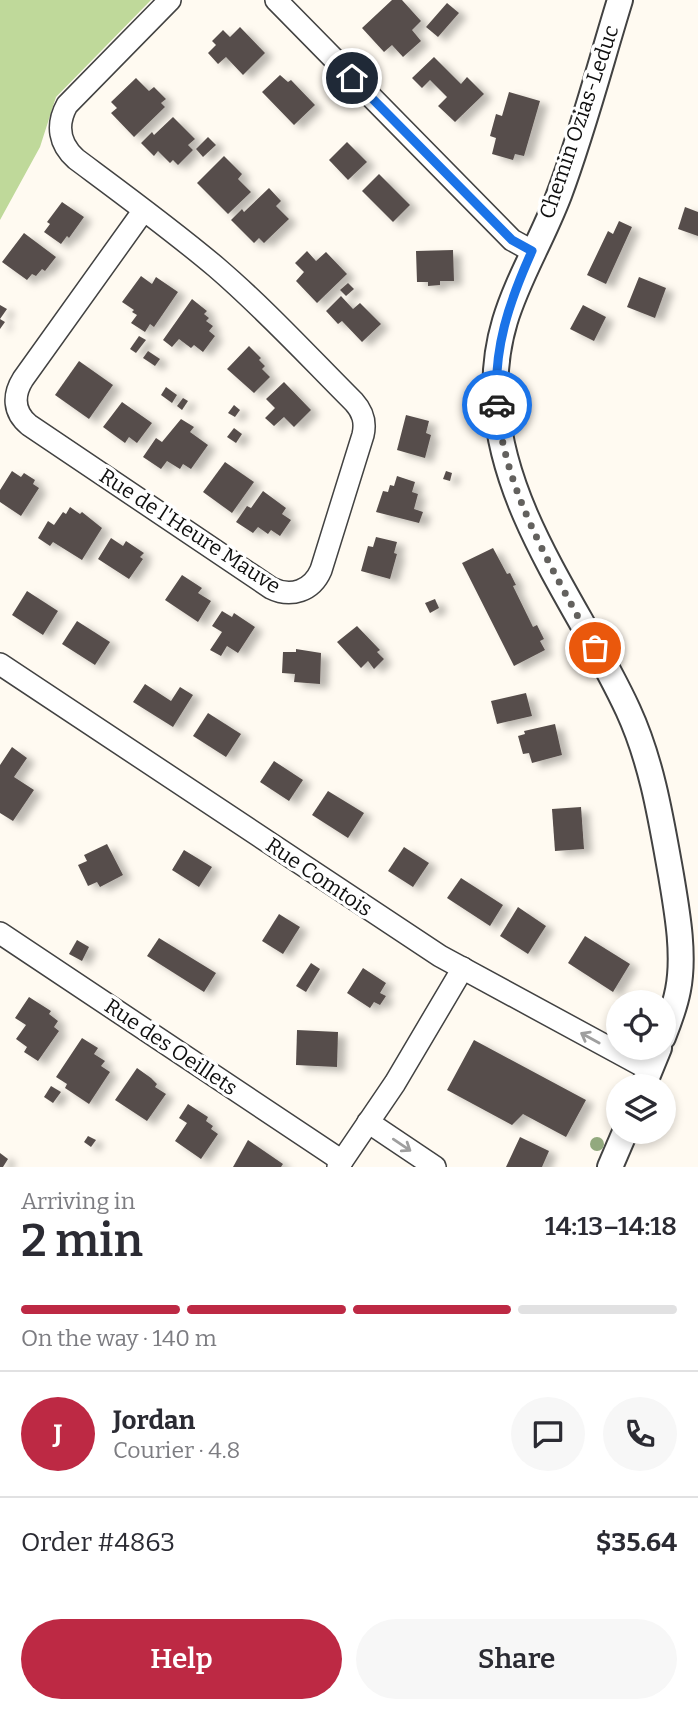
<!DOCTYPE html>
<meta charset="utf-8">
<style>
:root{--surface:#fff;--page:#f7f7f7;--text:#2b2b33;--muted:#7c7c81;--line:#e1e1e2;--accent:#bd2944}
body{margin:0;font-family:Bitter,serif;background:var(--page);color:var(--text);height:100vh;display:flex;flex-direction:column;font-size:26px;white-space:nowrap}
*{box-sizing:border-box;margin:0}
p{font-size:23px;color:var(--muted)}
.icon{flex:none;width:38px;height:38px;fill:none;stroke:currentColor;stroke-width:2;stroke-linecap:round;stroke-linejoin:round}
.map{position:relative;height:1167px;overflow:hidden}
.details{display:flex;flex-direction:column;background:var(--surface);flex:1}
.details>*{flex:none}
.buttons{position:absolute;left:606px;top:990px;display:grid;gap:14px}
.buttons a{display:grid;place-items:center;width:70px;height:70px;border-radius:50%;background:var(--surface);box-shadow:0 4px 10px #0003;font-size:35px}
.pin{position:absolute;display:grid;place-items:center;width:60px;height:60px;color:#fff;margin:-30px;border:4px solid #fff;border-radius:50%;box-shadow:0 2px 7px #0007}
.courier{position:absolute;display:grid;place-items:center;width:70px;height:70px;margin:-35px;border:5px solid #1a73e8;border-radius:50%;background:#fff;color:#222;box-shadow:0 2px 9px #0007}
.overview em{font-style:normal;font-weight:600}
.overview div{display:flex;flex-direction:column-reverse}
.overview{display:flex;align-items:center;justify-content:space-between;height:119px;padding:0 21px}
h1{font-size:46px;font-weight:600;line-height:52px}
.bar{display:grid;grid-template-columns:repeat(4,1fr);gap:10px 7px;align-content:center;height:84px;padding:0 21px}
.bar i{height:9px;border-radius:5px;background:var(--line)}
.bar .current{background:var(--accent)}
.bar p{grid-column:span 4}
.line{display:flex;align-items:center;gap:18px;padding:0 21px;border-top:2px solid var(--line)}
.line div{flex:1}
.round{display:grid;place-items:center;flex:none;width:74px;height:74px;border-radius:37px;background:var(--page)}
.cta{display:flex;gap:14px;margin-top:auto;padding:14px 21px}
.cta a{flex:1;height:80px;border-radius:42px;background:var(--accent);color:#fff;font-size:28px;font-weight:600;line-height:80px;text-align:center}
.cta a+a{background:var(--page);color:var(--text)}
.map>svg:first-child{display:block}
</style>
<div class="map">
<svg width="698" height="1167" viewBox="0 0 698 1167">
<defs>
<filter id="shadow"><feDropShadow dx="8" dy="4.5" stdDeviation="3.5" flood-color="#0004"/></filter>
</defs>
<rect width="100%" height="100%" fill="#fffaf1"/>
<polygon fill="#bfd99a" points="0,0 151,0 56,97 40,147 0,220"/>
<g fill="#574e4b" filter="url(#shadow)">
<polygon points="392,0 402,0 421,21 412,30 421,41 403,57 392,45 384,52 362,28"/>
<polygon points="447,3 459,13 438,37 426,27"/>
<polygon points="240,27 265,53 243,75 226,57 218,64 208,53 216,45 212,41 223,30 230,37"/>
<polygon points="434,57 461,84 467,77 484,94 455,122 438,106 447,97 430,80 422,88 412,78"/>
<polygon points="280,75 288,82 291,80 315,105 294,125 262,92"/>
<polygon points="136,78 149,91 154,87 166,99 161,103 165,107 134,137 111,113 117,108 111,102"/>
<polygon points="509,92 540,101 524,156 515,154 513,160 492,154 496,138 490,136 496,114 502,116"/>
<polygon points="173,117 195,139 188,145 193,150 178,165 173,160 170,163 158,151 154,156 141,143 152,132 154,135"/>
<polygon points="208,137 216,145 203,157 196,149"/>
<polygon points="347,142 367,162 348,180 329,160"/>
<polygon points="224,156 242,174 238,179 251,192 228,214 197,183"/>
<polygon points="379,174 410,205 393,222 362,191"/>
<polygon points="269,188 281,201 276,206 289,219 264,243 259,238 254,243 231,220 242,209 244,212"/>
<polygon points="62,202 84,217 69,238 67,236 61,244 44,232 50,224 47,222"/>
<polygon points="685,207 698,212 698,236 678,229"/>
<polygon points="619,221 632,227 606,284 587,275 608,231 613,234"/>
<polygon points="24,233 56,257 45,271 42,269 36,276 32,274 27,280 2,262"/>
<polygon points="453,250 454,281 440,281 440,285 428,286 428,282 417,282 416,251"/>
<polygon points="307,251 316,261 326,252 347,274 317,303 296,281 304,272 295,263"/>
<polygon points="141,276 152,284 156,277 178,292 154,327 150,324 145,332 131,323 137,315 132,312 134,310 122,302"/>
<polygon points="639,277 666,288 655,318 627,307"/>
<polygon points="348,283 354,289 346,296 340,290"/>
<polygon points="341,296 353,309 360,303 381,324 362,342 342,321 338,324 326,311"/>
<polygon points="192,299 207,311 204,314 209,318 206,321 213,326 209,331 215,336 203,352 194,345 191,348 179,339 172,347 163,340"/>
<polygon points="0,305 7,309 0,319 5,322 0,329"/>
<polygon points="583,305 606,317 594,341 570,329"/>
<polygon points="139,336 146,340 136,353 130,349"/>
<polygon points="249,346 261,358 259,360 265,366 262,369 270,377 254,393 227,369"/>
<polygon points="148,351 160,359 155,366 143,358"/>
<polygon points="79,361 113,385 89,419 55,395"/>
<polygon points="284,382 311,410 294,427 284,417 274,426 265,418 275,408 266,399"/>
<polygon points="166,387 177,395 172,403 161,395"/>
<polygon points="183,398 188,401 182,410 177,406"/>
<polygon points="122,402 152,423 137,443 129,437 125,443 103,427"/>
<polygon points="234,405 240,410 235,417 228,413"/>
<polygon points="406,415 429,421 426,433 431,435 425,458 397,450"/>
<polygon points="181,419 194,427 190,432 208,445 191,469 183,464 180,469 167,461 161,469 143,457 156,438 162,442"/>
<polygon points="234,428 242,434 236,443 227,437"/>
<polygon points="225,462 254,482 232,513 203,492"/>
<polygon points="12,471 21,477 24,473 35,480 33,484 39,488 21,516 0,502 0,490"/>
<polygon points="446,471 452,473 450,481 443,479"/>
<polygon points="397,476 415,482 412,492 418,494 414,509 423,512 419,523 376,512 383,491 388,492 390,485 394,486"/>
<polygon points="263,491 286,508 282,514 291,520 280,536 271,530 268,534 258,527 253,533 236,522 247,506 251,508"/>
<polygon points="70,507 80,514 82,512 102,528 82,560 53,542 50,546 38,538 48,521 54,525 63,512 66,514"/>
<polygon points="376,537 397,542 394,553 397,554 390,579 361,571 368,546 373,547"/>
<polygon points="111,538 123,546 126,541 144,553 140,557 143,559 129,579 98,559"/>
<polygon points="493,548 507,574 510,573 516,585 513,586 533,627 537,625 544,639 540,641 545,650 514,666 462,563"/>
<polygon points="182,575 202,588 198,593 211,601 198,622 165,600"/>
<polygon points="27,591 58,611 43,635 12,615"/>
<polygon points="435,599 439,608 430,613 425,603"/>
<polygon points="222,611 232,617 234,613 255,627 238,653 227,646 221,656 210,650 222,632 212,626"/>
<polygon points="77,621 110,642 95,665 62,644"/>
<polygon points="357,626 380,650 377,652 384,659 374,669 368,661 361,668 337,642"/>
<polygon points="296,649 321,653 320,684 294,682 295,674 282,673 283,652 296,652"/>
<polygon points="145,684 171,701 180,687 193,695 173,727 133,702"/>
<polygon points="526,693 532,716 497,724 491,701"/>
<polygon points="208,713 241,734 226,757 193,736"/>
<polygon points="555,724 562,755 532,763 529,753 523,754 518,736 525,734 524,731"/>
<polygon points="12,747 27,758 14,777 34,790 13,821 0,813 0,765"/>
<polygon points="274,761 303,780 289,801 260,782"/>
<polygon points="328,791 364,813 348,838 312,815"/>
<polygon points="581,807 584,849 555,851 552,809"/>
<polygon points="107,844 123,875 100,887 97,882 88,886 78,865 87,861 84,855"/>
<polygon points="404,847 429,863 413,887 388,871"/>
<polygon points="184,850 212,867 199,887 172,870"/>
<polygon points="461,878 503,905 490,926 447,898"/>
<polygon points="518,907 546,926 528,954 500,936"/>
<polygon points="279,914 300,927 283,954 262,941"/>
<polygon points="585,936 630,964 613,992 568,963"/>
<polygon points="159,938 216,973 204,992 147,956"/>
<polygon points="77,940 89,947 82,961 69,954"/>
<polygon points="311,963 320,969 306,992 296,986"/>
<polygon points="363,968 386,983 380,993 386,996 380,1005 374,1002 370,1008 347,993"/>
<polygon points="29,997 51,1011 49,1014 58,1021 54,1027 59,1031 38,1061 24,1052 27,1047 16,1039 26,1025 15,1018"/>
<polygon points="297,1030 338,1032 337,1067 296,1065"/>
<polygon points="82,1038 98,1048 94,1054 105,1061 101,1066 110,1072 89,1104 65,1088 67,1084 56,1077"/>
<polygon points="474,1040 586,1100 566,1137 523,1114 512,1125 447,1090"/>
<polygon points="137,1068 151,1078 157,1084 155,1087 166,1094 147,1121 115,1100"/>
<polygon points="51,1086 61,1092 53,1103 44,1097"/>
<polygon points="188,1104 208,1117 206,1121 213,1126 211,1129 218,1134 201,1159 175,1141 187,1123 179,1118"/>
<polygon points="88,1136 96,1140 91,1147 84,1142"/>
<polygon points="520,1137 549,1151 542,1167 506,1167"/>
<polygon points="248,1140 283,1164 281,1167 233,1167"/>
<polygon points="0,1153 8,1159 3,1167 0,1167"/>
</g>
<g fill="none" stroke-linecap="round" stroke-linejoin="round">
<defs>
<g id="minor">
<polyline points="276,0 512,240 532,251"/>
<path d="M144,210L23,379C13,395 13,412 29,425L271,588C291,598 312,591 321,570L363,435C366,422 363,412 354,402C309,357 265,309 216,267C171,229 123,194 76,159C59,144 56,125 67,105L170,0"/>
<polyline points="0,664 440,956 650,1070"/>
<polyline points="0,933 342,1161"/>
<polyline points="368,1122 435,1167"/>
<polyline points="338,1167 395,1083 463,968"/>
</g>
<g id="tertiary">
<path d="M620,0C600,65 583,131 559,195C530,270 490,316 496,403C504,516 582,610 628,710C652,762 661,819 671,875C677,911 685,954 678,990C675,1006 669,1022 663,1037"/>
<polyline points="643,1087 659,1048"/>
<polyline points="610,1167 625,1132"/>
</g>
</defs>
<use href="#minor" stroke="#424242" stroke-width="24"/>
<use href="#tertiary" stroke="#424242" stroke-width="28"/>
<use href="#minor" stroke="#fff" stroke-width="21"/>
<use href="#tertiary" stroke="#fff" stroke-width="24"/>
</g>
<circle fill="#92a97e" cx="597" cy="1144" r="7"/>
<defs><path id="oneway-shaft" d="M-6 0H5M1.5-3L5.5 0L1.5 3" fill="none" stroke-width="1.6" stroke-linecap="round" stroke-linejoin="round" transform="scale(1.75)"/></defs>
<g stroke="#9f9f9f">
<use href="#oneway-shaft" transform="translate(590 1038) rotate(-151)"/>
<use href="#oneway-shaft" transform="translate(402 1145) rotate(34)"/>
</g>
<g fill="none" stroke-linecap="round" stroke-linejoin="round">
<path stroke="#63615e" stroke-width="7" stroke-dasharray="0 12.6" d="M497,405C505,494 554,571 595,648"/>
<path stroke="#1a73e8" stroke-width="9" d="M352,78L512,240L532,251C509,302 493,349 497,405"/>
</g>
<g text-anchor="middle" stroke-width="7" stroke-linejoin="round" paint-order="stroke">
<g font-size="21" fill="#0f0f0f" stroke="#fff">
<text transform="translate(579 122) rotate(-71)" y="7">Chemin Ozias-Leduc</text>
<text transform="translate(190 531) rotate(33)" y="7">Rue de l'Heure Mauve</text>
<text transform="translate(319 877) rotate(34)" y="7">Rue Comtois</text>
<text transform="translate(171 1047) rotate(34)" y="7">Rue des Oeillets</text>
</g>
</g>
</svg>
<div class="buttons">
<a><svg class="icon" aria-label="locate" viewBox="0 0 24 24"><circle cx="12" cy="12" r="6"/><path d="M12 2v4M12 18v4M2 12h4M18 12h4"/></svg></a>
<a><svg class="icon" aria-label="layers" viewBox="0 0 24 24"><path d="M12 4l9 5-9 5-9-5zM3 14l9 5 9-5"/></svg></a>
</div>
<div class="pin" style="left:595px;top:648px;background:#ea580c"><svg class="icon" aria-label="bag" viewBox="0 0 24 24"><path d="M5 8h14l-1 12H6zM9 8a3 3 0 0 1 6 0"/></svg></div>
<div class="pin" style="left:352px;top:78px;background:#1f2937"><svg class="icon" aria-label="home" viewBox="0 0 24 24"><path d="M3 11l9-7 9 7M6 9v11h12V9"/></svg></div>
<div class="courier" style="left:497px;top:405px"><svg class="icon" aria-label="car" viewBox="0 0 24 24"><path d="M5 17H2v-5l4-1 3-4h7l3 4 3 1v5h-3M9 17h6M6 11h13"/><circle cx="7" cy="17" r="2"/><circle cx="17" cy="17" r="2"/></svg></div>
</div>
<section class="details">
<div class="overview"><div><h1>2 min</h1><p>Arriving in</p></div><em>14:13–14:18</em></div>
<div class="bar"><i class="current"></i><i class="current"></i><i class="current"></i><i></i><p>On the way · 140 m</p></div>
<div class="line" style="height:126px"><b class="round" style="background:var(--accent);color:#fff">J</b><div><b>Jordan</b><p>Courier · 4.8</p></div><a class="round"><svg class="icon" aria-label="chat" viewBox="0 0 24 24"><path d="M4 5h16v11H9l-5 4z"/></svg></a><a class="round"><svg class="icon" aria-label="phone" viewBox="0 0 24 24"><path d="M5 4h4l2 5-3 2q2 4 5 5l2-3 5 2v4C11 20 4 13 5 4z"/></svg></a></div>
<div class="line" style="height:91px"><div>Order #4863</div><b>$35.64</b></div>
<div class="cta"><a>Help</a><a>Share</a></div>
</section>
